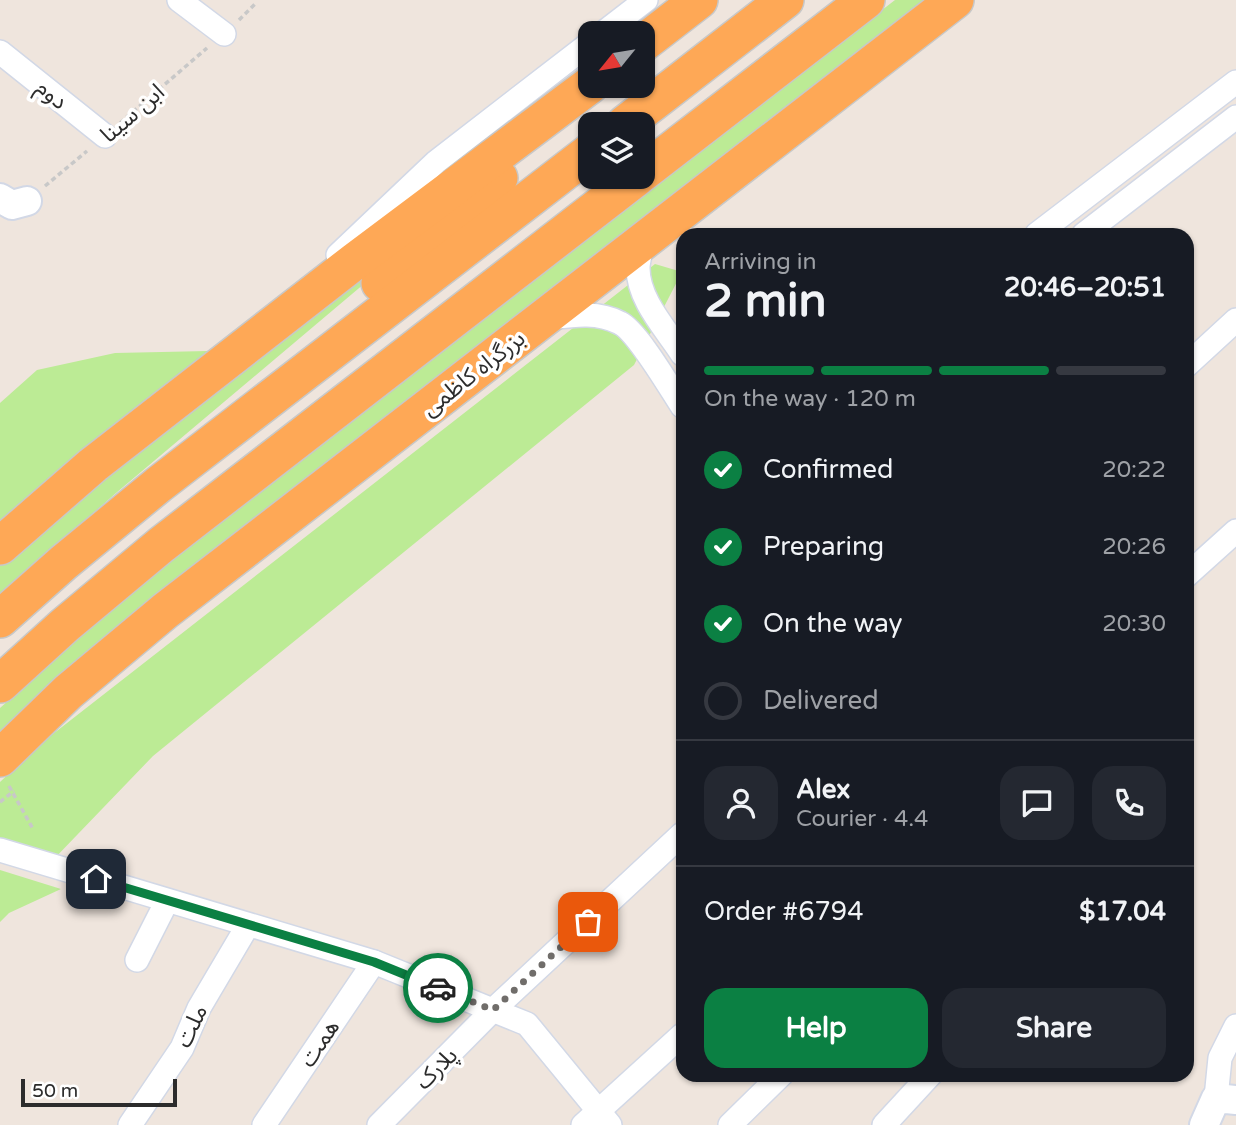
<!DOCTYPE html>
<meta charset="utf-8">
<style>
:root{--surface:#171b24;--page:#242831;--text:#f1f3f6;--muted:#9ea1a6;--line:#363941;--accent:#0b8043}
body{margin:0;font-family:"Varela Round","Noto Sans Arabic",sans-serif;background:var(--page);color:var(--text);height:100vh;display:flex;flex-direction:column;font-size:26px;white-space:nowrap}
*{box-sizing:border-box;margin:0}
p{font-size:23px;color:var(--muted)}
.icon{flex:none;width:38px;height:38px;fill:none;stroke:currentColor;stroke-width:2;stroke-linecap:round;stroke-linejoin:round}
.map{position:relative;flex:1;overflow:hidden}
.details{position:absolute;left:676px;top:228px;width:518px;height:854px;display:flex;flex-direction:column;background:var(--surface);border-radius:21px;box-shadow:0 2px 5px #0004}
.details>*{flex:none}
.needle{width:46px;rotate:240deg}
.fabs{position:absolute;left:578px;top:21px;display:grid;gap:14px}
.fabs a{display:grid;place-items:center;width:77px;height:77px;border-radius:14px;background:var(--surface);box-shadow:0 2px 5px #0004;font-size:35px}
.scale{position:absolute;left:21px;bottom:18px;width:156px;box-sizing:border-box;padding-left:7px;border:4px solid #2c2c2c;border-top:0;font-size:19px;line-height:24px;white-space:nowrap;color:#2c2c2c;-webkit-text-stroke:5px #fff;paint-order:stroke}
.pin{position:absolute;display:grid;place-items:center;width:60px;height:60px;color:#fff;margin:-30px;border-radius:14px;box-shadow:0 4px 10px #0006}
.courier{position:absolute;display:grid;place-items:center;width:70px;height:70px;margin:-35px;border:5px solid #0b8043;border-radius:50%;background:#fff;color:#222;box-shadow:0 2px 9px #0007}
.overview em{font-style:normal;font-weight:700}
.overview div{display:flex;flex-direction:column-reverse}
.overview{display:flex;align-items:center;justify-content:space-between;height:119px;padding:0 28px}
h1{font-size:46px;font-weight:700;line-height:52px}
.bar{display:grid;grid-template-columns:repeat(4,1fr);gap:10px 7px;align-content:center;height:84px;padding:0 28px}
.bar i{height:9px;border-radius:5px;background:var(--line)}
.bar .active{background:var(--accent)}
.bar p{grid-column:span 4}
.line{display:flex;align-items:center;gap:18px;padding:0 28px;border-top:2px solid var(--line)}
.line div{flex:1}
.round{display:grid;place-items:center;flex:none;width:74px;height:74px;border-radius:21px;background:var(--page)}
ol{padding:0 28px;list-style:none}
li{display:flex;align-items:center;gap:21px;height:77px}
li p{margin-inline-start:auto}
li .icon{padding:7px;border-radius:50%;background:var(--accent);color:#fff;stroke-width:4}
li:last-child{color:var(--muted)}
li i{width:38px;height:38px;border:4px solid var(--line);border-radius:50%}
.primary-button{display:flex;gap:14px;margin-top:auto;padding:14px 28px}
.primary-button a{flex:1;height:80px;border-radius:21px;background:var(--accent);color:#fff;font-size:28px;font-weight:700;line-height:80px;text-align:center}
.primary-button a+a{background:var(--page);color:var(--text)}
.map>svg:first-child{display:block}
</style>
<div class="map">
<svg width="1236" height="1125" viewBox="0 0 1236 1125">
<rect width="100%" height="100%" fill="#efe5dd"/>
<g fill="#bceb95">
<polygon points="895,0 935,0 0,740 0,708 126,596"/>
<polygon points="655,264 682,272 634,365 153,756 52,861 0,844 0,782 44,741"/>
<polygon points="384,267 116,493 0,595 0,562 115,465 363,275"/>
<polygon points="208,351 0,530 0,403 37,370 115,353"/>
<polygon points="0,870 61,889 9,913 0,922"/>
</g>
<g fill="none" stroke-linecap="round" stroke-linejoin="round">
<defs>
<g id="minor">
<polyline points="179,0 224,34"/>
<polyline points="603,33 646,0"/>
<polyline points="0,52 105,136"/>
<polyline points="1037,234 1236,82"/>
<polyline points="1084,234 1236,117"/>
<path d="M644,241C642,250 638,259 638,268C638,300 666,329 682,354"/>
<polyline points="338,255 436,162 590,43"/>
<path d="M550,318C573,315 598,311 620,323C637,331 670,388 682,406"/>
<polyline points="1186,366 1236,320"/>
<polyline points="1186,576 1236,531"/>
<polyline points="0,850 374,962 527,1024 610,1125"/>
<polyline points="137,960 167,901"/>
<polyline points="1216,1098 1220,1058 1236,1026"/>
<polyline points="130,1125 182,1048 199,1008 248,925"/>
<polyline points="264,1125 374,962"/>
<polyline points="379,1125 493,1010 682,834"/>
<polyline points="583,1125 682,1035"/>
<polyline points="730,1125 782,1074"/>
<polyline points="884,1125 931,1074"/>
</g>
<g id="tertiary">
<polyline points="0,198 12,205 27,201"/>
<polyline points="1204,1125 1216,1098 1236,1100"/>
</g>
<g id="trunk">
<polyline points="642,44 699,0"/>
<polyline points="625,124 785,0"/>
<polyline points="642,173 866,0"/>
<polyline points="380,283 466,210 499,178"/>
<polyline points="0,546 93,465 355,261 590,85"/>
<polyline points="0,619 63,563 158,485 590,152"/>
<polyline points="0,684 65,625 161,545 637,177"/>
<polyline points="0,758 68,692 165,611 955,0"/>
</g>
</defs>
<use href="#minor" stroke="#d2d8e6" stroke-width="26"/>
<use href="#tertiary" stroke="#d2d8e6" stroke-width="32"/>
<use href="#trunk" stroke="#c8c8c8" stroke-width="40"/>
<g stroke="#c8c8c8" stroke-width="3.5" stroke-dasharray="5 3.5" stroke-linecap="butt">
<polyline points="239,20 257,2"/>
<polyline points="120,123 207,48"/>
<polyline points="45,186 87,151"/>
<polyline points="9,786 33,829"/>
<polyline points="0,802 14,791"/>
</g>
<use href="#minor" stroke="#fff" stroke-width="23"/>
<use href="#tertiary" stroke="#fff" stroke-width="28"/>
<use href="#trunk" stroke="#fea856" stroke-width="37"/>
</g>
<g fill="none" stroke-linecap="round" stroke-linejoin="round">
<polyline stroke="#706d6a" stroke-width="7" stroke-dasharray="0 12.6" points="438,988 493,1010 588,922"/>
<polyline stroke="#0b8043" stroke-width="9" points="96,879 374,962 438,988"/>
</g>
<g text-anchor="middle" stroke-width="7" stroke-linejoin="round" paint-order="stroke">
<g font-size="23" fill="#2c2c2c" stroke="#fff">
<text transform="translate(52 94) rotate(39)" y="8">دوم</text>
<text transform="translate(132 113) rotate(-41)" y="8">ابن سینا</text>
<text transform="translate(473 373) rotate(-38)" y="8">بزرگراه کاظمی</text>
<text transform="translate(191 1026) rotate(-64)" y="8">ملت</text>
<text transform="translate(319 1043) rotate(-56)" y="8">همت</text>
<text transform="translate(436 1068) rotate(-45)" y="8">پلارک</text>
</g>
</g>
</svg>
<div class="fabs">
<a><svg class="needle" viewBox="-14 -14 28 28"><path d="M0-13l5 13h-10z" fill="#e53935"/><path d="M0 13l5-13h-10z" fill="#9ea1a6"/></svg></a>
<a><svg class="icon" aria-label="layers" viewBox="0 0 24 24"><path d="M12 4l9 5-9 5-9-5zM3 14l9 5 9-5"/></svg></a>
</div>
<div class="scale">50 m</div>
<div class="pin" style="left:588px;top:922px;background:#ea580c"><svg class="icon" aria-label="bag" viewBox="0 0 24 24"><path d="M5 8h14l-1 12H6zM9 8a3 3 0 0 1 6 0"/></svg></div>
<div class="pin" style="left:96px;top:879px;background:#1f2937"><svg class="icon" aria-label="home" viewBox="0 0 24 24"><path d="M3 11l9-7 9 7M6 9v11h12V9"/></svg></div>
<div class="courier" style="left:438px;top:988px"><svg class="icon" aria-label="car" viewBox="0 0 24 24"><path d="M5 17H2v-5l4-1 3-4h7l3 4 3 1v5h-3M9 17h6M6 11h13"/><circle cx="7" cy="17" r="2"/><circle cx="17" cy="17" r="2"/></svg></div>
<section class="details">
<div class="overview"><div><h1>2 min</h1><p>Arriving in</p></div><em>20:46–20:51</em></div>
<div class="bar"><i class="active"></i><i class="active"></i><i class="active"></i><i></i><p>On the way · 120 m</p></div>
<ol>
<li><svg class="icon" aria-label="check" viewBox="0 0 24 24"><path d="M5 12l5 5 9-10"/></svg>Confirmed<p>20:22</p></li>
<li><svg class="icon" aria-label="check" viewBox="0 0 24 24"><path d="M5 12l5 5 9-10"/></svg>Preparing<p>20:26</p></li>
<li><svg class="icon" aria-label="check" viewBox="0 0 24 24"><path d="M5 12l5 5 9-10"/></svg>On the way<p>20:30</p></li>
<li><i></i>Delivered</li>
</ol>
<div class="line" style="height:126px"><a class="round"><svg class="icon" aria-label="person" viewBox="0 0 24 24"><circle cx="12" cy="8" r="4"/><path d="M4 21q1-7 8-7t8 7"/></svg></a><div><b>Alex</b><p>Courier · 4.4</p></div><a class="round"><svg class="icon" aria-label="chat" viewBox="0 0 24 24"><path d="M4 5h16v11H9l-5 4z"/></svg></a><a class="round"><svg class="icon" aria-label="phone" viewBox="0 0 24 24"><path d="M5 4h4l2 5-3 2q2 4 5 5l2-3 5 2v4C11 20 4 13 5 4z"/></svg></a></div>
<div class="line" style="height:91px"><div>Order #6794</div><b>$17.04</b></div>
<div class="primary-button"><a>Help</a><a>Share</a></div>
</section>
</div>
